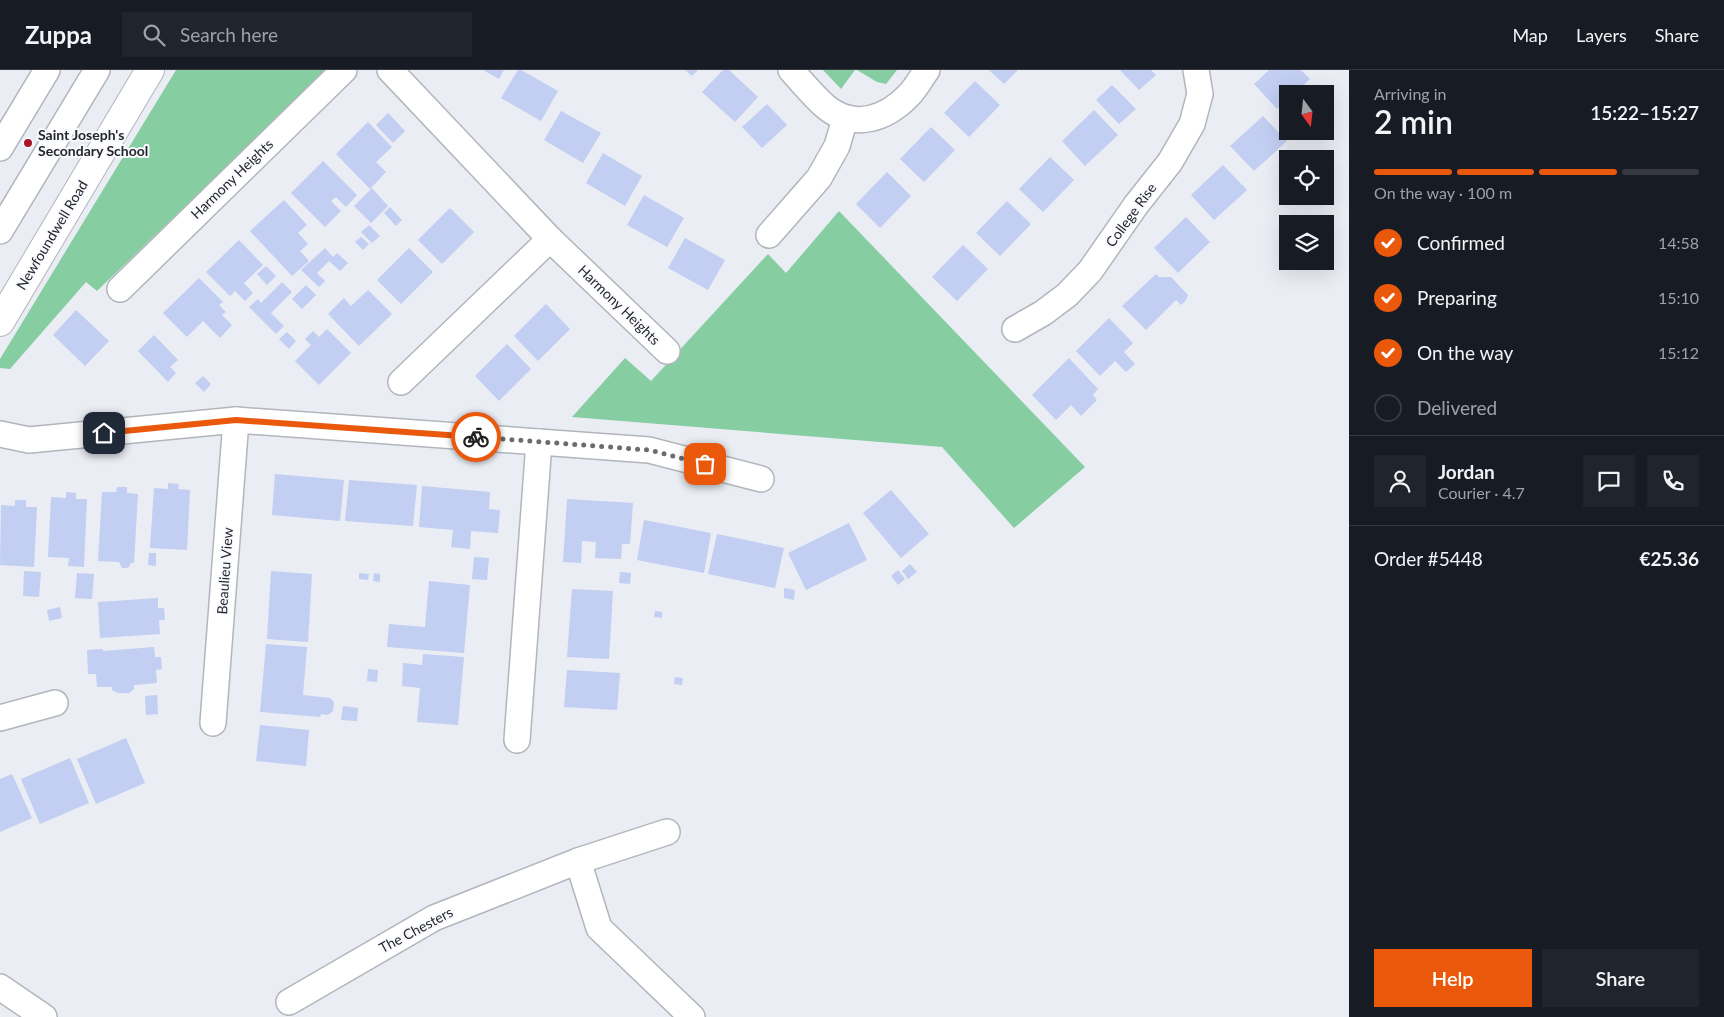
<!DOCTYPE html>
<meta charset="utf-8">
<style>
:root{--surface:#171b24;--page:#20242c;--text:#f1f3f6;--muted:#9ea1a6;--line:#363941;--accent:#ea580c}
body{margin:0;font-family:Lato,sans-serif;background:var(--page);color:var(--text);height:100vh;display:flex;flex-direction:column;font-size:19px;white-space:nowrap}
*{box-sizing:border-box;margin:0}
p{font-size:16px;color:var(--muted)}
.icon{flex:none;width:28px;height:28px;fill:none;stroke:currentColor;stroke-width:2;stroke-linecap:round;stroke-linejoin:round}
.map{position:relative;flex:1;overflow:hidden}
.panel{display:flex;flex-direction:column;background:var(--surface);width:375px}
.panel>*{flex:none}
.needle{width:32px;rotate:165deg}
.fabs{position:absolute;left:1279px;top:15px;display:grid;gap:10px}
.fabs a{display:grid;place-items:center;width:55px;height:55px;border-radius:0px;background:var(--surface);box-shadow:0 5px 20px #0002;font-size:25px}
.pin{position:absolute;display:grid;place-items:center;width:42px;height:42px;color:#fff;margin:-21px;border-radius:10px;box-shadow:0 2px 8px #0006}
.courier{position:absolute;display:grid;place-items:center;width:50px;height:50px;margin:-25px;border:4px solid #ea580c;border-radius:50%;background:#fff;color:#222;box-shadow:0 1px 6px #0007}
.summary em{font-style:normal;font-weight:600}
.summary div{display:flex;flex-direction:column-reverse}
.summary{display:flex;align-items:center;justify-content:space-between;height:85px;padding:0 25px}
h1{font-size:32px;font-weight:600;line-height:38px}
.bar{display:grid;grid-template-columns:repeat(4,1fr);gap:8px 5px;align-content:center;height:60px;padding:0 25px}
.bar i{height:6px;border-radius:4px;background:var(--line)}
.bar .on{background:var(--accent)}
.bar p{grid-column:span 4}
.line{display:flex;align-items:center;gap:12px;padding:0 25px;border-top:1px solid var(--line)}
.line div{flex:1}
.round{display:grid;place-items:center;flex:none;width:52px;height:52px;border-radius:0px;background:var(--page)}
ol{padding:0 25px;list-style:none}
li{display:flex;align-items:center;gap:15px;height:55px}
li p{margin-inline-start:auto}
li .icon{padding:5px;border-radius:50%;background:var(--accent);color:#fff;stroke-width:4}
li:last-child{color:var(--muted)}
li i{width:28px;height:28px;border:2px solid var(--line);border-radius:50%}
.action{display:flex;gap:10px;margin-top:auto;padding:10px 25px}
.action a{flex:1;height:58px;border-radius:0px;background:var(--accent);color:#fff;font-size:20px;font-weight:600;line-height:58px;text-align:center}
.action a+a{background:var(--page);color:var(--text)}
header{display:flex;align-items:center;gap:30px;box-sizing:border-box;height:70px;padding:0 25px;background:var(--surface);border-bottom:1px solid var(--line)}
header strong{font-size:24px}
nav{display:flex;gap:28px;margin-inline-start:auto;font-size:18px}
.search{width:350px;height:45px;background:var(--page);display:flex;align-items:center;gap:12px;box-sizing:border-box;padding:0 18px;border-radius:0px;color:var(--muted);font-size:19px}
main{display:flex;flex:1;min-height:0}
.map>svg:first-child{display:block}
</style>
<header>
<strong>Zuppa</strong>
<div class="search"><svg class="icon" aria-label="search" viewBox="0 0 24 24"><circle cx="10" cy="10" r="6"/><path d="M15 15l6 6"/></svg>Search here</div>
<nav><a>Map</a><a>Layers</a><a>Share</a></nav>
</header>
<main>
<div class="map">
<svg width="1349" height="947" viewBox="0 0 1349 947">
<rect width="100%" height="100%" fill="#eaedf4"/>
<g fill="#86cea1">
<polygon points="176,0 327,0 97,221 86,212 10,299 0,298 0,289"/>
<polygon points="823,0 855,0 841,19"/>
<polygon points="857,0 897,0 886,14 877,12"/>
<polygon points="839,141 1085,397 1014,458 942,377 572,347 625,288 651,311 768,184 786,203"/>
</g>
<g fill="#c2cef2">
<polygon points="483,0 504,0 499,9"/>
<polygon points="518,0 521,0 558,21 541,51 501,28"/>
<polygon points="685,0 698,0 692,6"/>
<polygon points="723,0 729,0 758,27 735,52 702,22"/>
<polygon points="989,0 1018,0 1004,14"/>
<polygon points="1120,0 1151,0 1156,5 1139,20"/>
<polygon points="1269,0 1301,0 1310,9 1294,24 1288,24 1288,29 1277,39 1254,14"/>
<polygon points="975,11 1000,35 969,67 944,43"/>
<polygon points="1112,15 1136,39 1119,54 1096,30"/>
<polygon points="767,34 787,55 762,78 742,57"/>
<polygon points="1094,40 1118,65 1085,96 1062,71"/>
<polygon points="561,41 601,63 583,93 544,70"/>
<polygon points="388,43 405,61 393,73 376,55"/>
<polygon points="1263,46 1287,71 1254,101 1230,76"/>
<polygon points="368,52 392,77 376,92 386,102 370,119 336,84"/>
<polygon points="931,57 955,80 924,112 900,89"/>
<polygon points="603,83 642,106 625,136 586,113"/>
<polygon points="1050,87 1074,110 1043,142 1019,119"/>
<polygon points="323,91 357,125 346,137 336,127 331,131 341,141 325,157 291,123"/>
<polygon points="1223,95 1247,120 1214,150 1191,125"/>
<polygon points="887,102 911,126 880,158 856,134"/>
<polygon points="372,118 388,136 371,153 354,136"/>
<polygon points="644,125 684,148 667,177 627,155"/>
<polygon points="284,130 307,155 298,163 308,174 300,181 309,191 292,206 250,161"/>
<polygon points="1007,131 1031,154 1000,186 976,163"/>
<polygon points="390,137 402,150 396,156 384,143"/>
<polygon points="450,138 474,162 442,194 418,170"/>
<polygon points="1186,147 1210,172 1178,203 1154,178"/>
<polygon points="369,155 380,166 372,173 361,162"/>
<polygon points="361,167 369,174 363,180 355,172"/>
<polygon points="685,168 725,190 708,220 668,198"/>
<polygon points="239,170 263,195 244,213 253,223 245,231 235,221 230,226 206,202"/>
<polygon points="963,175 988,199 957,231 932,207"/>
<polygon points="325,178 333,187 337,183 348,193 340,201 329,191 317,203 325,211 319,217 301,200"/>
<polygon points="409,178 433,202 401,234 377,210"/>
<polygon points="266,196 276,206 267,215 257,204"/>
<polygon points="1156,204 1159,207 1171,207 1188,225 1186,230 1181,235 1176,230 1146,260 1122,236"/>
<polygon points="199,208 223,232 219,235 226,242 222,245 232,255 220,268 203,251 187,267 163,243"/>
<polygon points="282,212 292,222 271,243 284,256 276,264 249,237 258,229 261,233"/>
<polygon points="306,215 316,225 302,239 292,229"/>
<polygon points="368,220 392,244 359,276 328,244 344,228 351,236"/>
<polygon points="546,234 570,259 538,291 514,266"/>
<polygon points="76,240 109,271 85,296 53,265"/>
<polygon points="1109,248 1133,273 1124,282 1135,294 1126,302 1115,291 1100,306 1076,281"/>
<polygon points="327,259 351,283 319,315 295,291 311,275 305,269 313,261 319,267"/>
<polygon points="287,262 296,271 289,279 279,269"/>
<polygon points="154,265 178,290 170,297 176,303 168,312 138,281"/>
<polygon points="507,274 531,299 499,331 475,306"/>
<polygon points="1069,288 1098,319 1093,325 1097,330 1081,346 1071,335 1056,350 1032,325"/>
<polygon points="203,306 211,314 204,322 195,313"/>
<polygon points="275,404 344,410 340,451 272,445"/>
<polygon points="349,410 417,415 413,456 345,451"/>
<polygon points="168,413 179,414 178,419 190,420 187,480 150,478 154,418 168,419"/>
<polygon points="422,416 490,422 489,439 500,440 498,463 471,461 470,479 451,477 453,460 419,457"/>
<polygon points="117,417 127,417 127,423 138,424 134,493 131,493 128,498 122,498 119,492 98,491 102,422 116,422"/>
<polygon points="891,420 929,464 901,488 863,443"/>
<polygon points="66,422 76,423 76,429 87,429 84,497 68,496 69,488 48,487 51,427 66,428"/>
<polygon points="567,429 633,433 630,474 622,474 621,489 595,488 596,472 582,471 581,493 563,492"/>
<polygon points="15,430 26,430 26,437 37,437 34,497 0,495 1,435 15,436"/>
<polygon points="644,450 711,463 704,503 637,490"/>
<polygon points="849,453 867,490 806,520 788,483"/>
<polygon points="717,464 784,478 775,518 708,504"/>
<polygon points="149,483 156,483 156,496 148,495"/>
<polygon points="474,487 489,488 487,510 472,509"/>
<polygon points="910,494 917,502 908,509 902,501"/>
<polygon points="898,500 905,509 898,515 891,506"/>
<polygon points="24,501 41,502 39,527 23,526"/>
<polygon points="271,501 312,504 308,572 267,569"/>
<polygon points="620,502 631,503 630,514 619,513"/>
<polygon points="77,503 94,504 92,529 75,528"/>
<polygon points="359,503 369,504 368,510 359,509"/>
<polygon points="374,503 380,504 380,512 373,511"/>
<polygon points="429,511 470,515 464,583 387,577 389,554 425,557"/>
<polygon points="784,518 795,520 794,530 784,528"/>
<polygon points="572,519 613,521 609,589 567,587"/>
<polygon points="158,528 158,538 164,538 165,550 159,550 160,564 100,568 98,532"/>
<polygon points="60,537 62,548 49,551 47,540"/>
<polygon points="655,541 662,542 662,548 654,547"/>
<polygon points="266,574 307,577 303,625 330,628 334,632 333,641 328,645 321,644 320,647 260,642"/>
<polygon points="154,577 155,587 161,587 162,599 156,600 157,613 134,615 134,619 129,623 118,623 112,620 112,617 97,617 96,604 88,604 87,580 103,579 103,581"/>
<polygon points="423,584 464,587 458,655 417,652 420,618 402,616 403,593 422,595"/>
<polygon points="368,599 378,600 377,612 367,611"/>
<polygon points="567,600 620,603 617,640 564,637"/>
<polygon points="675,607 683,608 682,615 674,614"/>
<polygon points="157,625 158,644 146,645 145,626"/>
<polygon points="343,636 358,638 357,651 341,650"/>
<polygon points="260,655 309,660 306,696 256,691"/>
<polygon points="126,668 145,713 96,734 77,689"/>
<polygon points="70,688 89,733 40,754 21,709"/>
<polygon points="12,704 32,748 0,762 0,709"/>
</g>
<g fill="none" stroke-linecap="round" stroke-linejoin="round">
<defs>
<g id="minor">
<polyline points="390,0 550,169 667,281"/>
<path d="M791,0C802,12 813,26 826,37C854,60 886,49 909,25C916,18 921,8 927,0"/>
<polyline points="0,78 47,0"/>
<polyline points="0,161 97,0"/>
<polyline points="769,165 819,108 837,76 845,49"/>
<polyline points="120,219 344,0"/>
<polyline points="1015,259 1043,243 1067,225 1090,201 1136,135 1170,92 1192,54 1200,24 1196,0"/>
<polyline points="401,312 550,169"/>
<polyline points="0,364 29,370 236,350 649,380 761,409"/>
<polyline points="0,648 55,633"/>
<polyline points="213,653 236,350"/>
<polyline points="517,670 539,372"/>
<polyline points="578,791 599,858 692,947"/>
<polyline points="0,917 44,947"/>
<polyline points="289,932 434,848 578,791 667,762"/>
</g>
<polyline id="major" points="0,252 150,0"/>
</defs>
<use href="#minor" stroke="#b3b5bc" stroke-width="28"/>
<use href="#major" stroke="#b3b5bc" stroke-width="30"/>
<use href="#minor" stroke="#fff" stroke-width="25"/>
<use href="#major" stroke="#fff" stroke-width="28"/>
</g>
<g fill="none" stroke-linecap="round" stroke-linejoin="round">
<polyline stroke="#6a6c70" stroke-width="5" stroke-dasharray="0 9" points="476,367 649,380 705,394"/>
<polyline stroke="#ea580c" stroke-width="6" points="104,363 236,350 476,367"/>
</g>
<circle fill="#aa1527" stroke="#f8faff" stroke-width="2" cx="28" cy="73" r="5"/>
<g text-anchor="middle" stroke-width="4" stroke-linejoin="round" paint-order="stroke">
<g font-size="14" font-weight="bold" fill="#252629" stroke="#f8faff" text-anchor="start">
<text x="38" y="70">Saint Joseph's<tspan x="38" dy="16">Secondary School</tspan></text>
</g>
<g font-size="14" fill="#252629" stroke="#f8faff">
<text transform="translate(232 109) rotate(-44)" y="5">Harmony Heights</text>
<text transform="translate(1131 145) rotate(-54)" y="5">College Rise</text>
<text transform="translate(52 165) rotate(-59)" y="5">Newfoundwell Road</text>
<text transform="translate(619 235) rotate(44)" y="5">Harmony Heights</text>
<text transform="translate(225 501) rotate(-86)" y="5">Beaulieu View</text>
<text transform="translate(416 860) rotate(-28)" y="5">The Chesters</text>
</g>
</g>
</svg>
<div class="fabs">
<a><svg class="needle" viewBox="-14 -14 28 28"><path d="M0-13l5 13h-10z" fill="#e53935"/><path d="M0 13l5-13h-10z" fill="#9ea1a6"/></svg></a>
<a><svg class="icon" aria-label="locate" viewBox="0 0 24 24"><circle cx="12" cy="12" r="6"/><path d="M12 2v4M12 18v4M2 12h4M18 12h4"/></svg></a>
<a><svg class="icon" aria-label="layers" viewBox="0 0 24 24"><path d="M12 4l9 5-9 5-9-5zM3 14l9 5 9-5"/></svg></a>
</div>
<div class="pin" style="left:705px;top:394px;background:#ea580c"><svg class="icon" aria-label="bag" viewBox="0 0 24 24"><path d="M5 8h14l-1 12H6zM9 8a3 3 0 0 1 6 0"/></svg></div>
<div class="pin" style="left:104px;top:363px;background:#1f2937"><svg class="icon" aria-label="home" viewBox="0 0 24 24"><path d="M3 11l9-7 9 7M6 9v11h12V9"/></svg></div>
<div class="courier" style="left:476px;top:367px"><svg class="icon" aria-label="bike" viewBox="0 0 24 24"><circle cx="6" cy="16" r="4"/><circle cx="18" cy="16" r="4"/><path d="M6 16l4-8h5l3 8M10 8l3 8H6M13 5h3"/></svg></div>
</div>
<section class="panel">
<div class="summary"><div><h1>2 min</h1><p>Arriving in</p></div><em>15:22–15:27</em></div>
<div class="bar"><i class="on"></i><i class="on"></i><i class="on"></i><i></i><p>On the way · 100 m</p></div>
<ol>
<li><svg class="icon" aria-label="check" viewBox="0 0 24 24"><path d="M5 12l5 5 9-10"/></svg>Confirmed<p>14:58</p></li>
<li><svg class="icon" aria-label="check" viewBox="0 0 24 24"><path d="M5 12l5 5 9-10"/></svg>Preparing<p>15:10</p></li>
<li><svg class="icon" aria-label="check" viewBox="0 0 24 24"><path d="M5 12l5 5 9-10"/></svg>On the way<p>15:12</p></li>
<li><i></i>Delivered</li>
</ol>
<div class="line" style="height:90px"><a class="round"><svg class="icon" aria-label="person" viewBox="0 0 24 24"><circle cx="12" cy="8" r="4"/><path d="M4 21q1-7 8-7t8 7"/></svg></a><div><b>Jordan</b><p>Courier · 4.7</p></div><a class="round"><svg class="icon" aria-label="chat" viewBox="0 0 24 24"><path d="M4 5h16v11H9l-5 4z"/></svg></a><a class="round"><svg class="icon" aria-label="phone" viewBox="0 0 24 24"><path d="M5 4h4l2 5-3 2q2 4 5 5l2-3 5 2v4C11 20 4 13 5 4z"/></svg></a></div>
<div class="line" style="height:65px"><div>Order #5448</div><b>€25.36</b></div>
<div class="action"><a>Help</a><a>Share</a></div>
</section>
</main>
